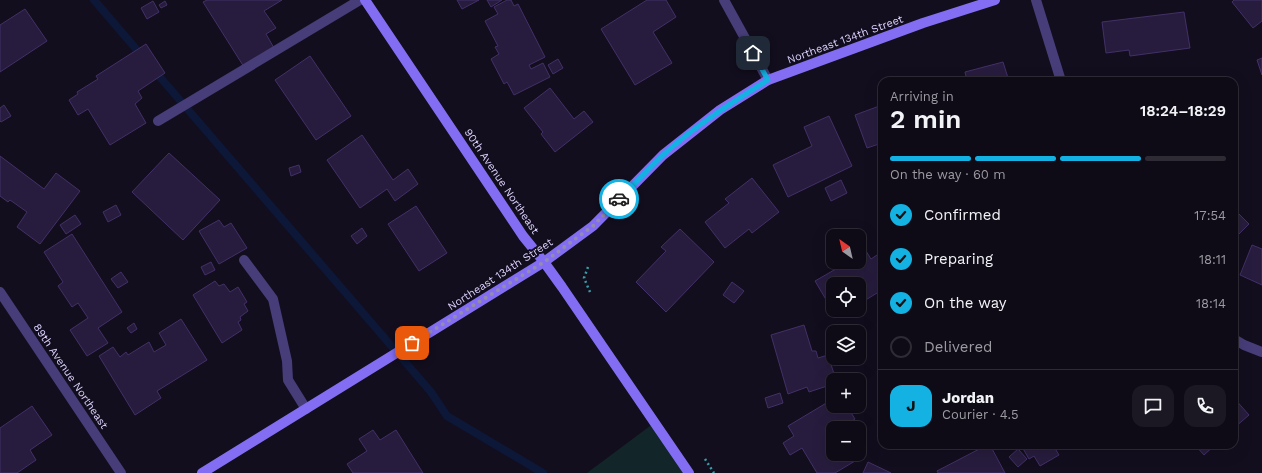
<!DOCTYPE html>
<meta charset="utf-8">
<style>
:root{--surface:#0e0a16;--page:#1c1823;--text:#f1f3f6;--muted:#9b9aa1;--line:#2e2b35;--accent:#13b2e3}
body{margin:0;font-family:"Work Sans",sans-serif;background:var(--page);color:var(--text);height:100vh;display:flex;flex-direction:column;font-size:15px;white-space:nowrap}
*{box-sizing:border-box;margin:0}
p{font-size:13px;color:var(--muted)}
.icon{flex:none;width:22px;height:22px;fill:none;stroke:currentColor;stroke-width:2;stroke-linecap:round;stroke-linejoin:round}
.map{position:relative;flex:1;overflow:hidden}
.drawer{position:absolute;left:878px;top:77px;width:360px;height:372px;display:flex;flex-direction:column;background:var(--surface);border-radius:12px;box-shadow:0 4px 16px #0002,0 0 0 1px var(--line)}
.drawer>*{flex:none}
.needle{width:26px;rotate:326deg}
.fabs{position:absolute;left:826px;top:229px;display:grid;gap:8px}
.fabs a{display:grid;place-items:center;width:40px;height:40px;border-radius:8px;background:var(--surface);box-shadow:0 4px 16px #0002,0 0 0 1px var(--line);font-size:20px}
.pin{position:absolute;display:grid;place-items:center;width:34px;height:34px;color:#fff;margin:-17px;border-radius:8px;box-shadow:0 2px 6px #0006}
.courier{position:absolute;display:grid;place-items:center;width:40px;height:40px;margin:-20px;border:3px solid #13b2e3;border-radius:50%;background:#fff;color:#222;box-shadow:0 1px 5px #0007}
.summary em{font-style:normal;font-weight:600}
.summary div{display:flex;flex-direction:column-reverse}
.summary{display:flex;align-items:center;justify-content:space-between;height:68px;padding:0 12px}
h1{font-size:26px;font-weight:600;line-height:30px}
.bar{display:grid;grid-template-columns:repeat(4,1fr);gap:6px 4px;align-content:center;height:48px;padding:0 12px}
.bar i{height:5px;border-radius:3px;background:var(--line)}
.bar .selected{background:var(--accent)}
.bar p{grid-column:span 4}
.line{display:flex;align-items:center;gap:10px;padding:0 12px;border-top:1px solid var(--line)}
.line div{flex:1}
.round{display:grid;place-items:center;flex:none;width:42px;height:42px;border-radius:12px;background:var(--page)}
ol{padding:0 12px;list-style:none}
li{display:flex;align-items:center;gap:12px;height:44px}
li p{margin-inline-start:auto}
li .icon{padding:4px;border-radius:50%;background:var(--accent);color:#111;stroke-width:4}
li:last-child{color:var(--muted)}
li i{width:22px;height:22px;border:2px solid var(--line);border-radius:50%}
.map>svg:first-child{display:block}
</style>
<div class="map">
<svg width="1262" height="473" viewBox="0 0 1262 473">
<rect width="100%" height="100%" fill="#130e1e"/>
<polygon fill="#122528" points="654,423 689,473 587,473"/>
<g fill="none" stroke-linecap="round" stroke-linejoin="round">
<g stroke="#0d1738" stroke-width="8">
<polyline points="94,0 143,57"/>
<polyline points="153,69 431,392 447,416 543,473"/>
</g>
</g>
<g fill="#271c3d" stroke="#423068">
<polygon points="207,0 282,0 264,11 276,28 266,34 274,48 244,67 203,2"/>
<polygon points="457,0 479,0 462,9"/>
<polygon points="487,0 502,0 491,7"/>
<polygon points="507,0 511,0 514,6 518,4 545,57 529,65 531,69 543,63 550,77 514,95 507,82 504,84 491,59 499,54 495,47 498,46 485,21 498,14 494,7"/>
<polygon points="647,0 666,0 676,17 653,32 672,63 635,85 601,29"/>
<polygon points="1234,0 1262,0 1262,21 1253,28 1232,2"/>
<polygon points="153,1 159,12 147,19 141,8"/>
<polygon points="165,1 167,5 161,8 159,5"/>
<polygon points="25,9 47,41 0,72 0,25"/>
<polygon points="1184,12 1190,48 1130,56 1129,50 1106,53 1102,22"/>
<polygon points="146,44 165,73 138,91 142,98 135,104 146,123 110,145 88,109 78,115 69,100 78,94 77,92 98,79 96,76"/>
<polygon points="310,56 351,116 316,140 275,80"/>
<polygon points="1262,58 1262,75 1257,60"/>
<polygon points="558,59 563,68 553,74 548,65"/>
<polygon points="1003,62 1009,81 967,81 965,72"/>
<polygon points="550,88 574,119 584,111 593,122 555,152 541,134 543,132 524,108"/>
<polygon points="4,105 11,116 1,122 0,121 0,108"/>
<polygon points="882,105 882,143 867,148 855,115"/>
<polygon points="829,116 852,166 788,197 773,165 812,146 804,127"/>
<polygon points="362,135 393,180 408,169 418,184 395,201 387,189 360,208 327,160"/>
<polygon points="169,153 220,200 183,240 132,192"/>
<polygon points="0,156 44,189 56,173 80,191 40,244 17,227 27,212 10,200 8,202 0,196"/>
<polygon points="299,165 301,172 291,176 289,168"/>
<polygon points="752,178 779,212 752,233 749,229 725,248 705,222 729,203 725,199"/>
<polygon points="841,180 847,193 831,201 825,188"/>
<polygon points="116,205 121,215 108,222 103,212"/>
<polygon points="416,206 447,253 419,271 388,224"/>
<polygon points="1234,209 1249,224 1234,239"/>
<polygon points="75,215 81,224 66,234 60,225"/>
<polygon points="219,220 224,227 231,223 247,248 219,264 199,231"/>
<polygon points="362,228 367,236 357,244 351,236"/>
<polygon points="680,229 714,262 666,312 636,282 666,251 661,247"/>
<polygon points="72,234 122,312 98,328 108,343 87,356 70,330 88,318 78,303 72,307 58,286 63,282 44,252"/>
<polygon points="1252,245 1262,249 1262,285 1240,275"/>
<polygon points="866,251 871,259 880,253 882,256 882,290 859,304 859,284 833,284 833,310 839,310 834,313 815,281 848,262 859,262 859,256"/>
<polygon points="211,262 215,270 205,275 201,267"/>
<polygon points="121,272 128,282 118,288 111,279"/>
<polygon points="215,281 219,286 224,284 230,292 238,287 247,302 244,304 248,311 240,317 241,320 238,322 242,330 222,343 193,295"/>
<polygon points="732,282 744,291 734,303 723,295"/>
<polygon points="181,319 207,360 157,391 161,398 135,415 99,356 113,347 120,357 126,352 128,355 149,342 154,352 166,345 159,333"/>
<polygon points="134,323 137,329 131,333 127,328"/>
<polygon points="804,325 812,351 816,351 818,358 828,355 836,380 833,380 833,384 809,392 807,387 788,394 771,335"/>
<polygon points="780,393 783,403 768,408 765,398"/>
<polygon points="833,396 833,406 847,406 855,419 842,427 843,428 833,428 833,454 858,454 860,458 835,473 817,473 802,448 790,455 783,443 794,436 788,426 828,402 827,399"/>
<polygon points="1234,398 1249,415 1234,428"/>
<polygon points="32,406 52,435 30,450 36,460 17,473 0,473 0,428"/>
<polygon points="373,430 380,440 396,430 423,473 353,473 347,464 367,451 359,439"/>
<polygon points="987,445 990,445 1005,473 938,473 937,471"/>
<polygon points="1021,445 1053,445 1059,455 1040,466 1034,456 1029,459"/>
<polygon points="1195,445 1215,445 1204,455"/>
<polygon points="1018,449 1027,459 1018,467 1009,457"/>
<polygon points="868,462 891,473 863,473"/>
</g>
<g fill="none" stroke-linecap="round" stroke-linejoin="round">
<g stroke="#379fa7" stroke-width="2.5" stroke-dasharray="2 3" stroke-linecap="butt">
<polyline points="588,267 584,278 590,292"/>
<polyline points="705,459 714,473"/>
</g>
<g stroke="#473d79" stroke-width="10">
<polyline points="158,121 360,0"/>
<polyline points="244,260 273,299 287,361 288,380 306,409"/>
</g>
<g stroke="#473d79" stroke-width="10">
<polyline points="724,0 768,80"/>
<polyline points="1036,0 1061,81"/>
<polyline points="0,292 121,473"/>
<polyline points="1234,339 1244,345 1262,352"/>
</g>
<g stroke="#836ef3" stroke-width="10">
<polyline points="365,0 523,236 544,262 562,287 689,473"/>
<polyline points="202,473 544,262 593,226 663,155 720,110 768,80 923,23 995,0"/>
</g>
</g>
<g fill="none" stroke-linecap="round" stroke-linejoin="round">
<polyline stroke="#948bae" stroke-width="4" stroke-dasharray="0 7.2" points="412,343 544,262 593,226 619,199"/>
<path stroke="#13b2e3" stroke-width="5" d="M619,199C634,185 648,169 663,155C695,126 731,103 768,80L753,53"/>
</g>
<g text-anchor="middle" stroke-width="4" stroke-linejoin="round" paint-order="stroke">
<g font-size="11" fill="#dacffb" stroke="#130e1e">
<text transform="translate(845 39) rotate(-20)" y="4">Northeast 134th Street</text>
<text transform="translate(502 181) rotate(56)" y="4">90th Avenue Northeast</text>
<text transform="translate(500 274) rotate(-33)" y="4">Northeast 134th Street</text>
<text transform="translate(71 376) rotate(56)" y="4">89th Avenue Northeast</text>
</g>
</g>
</svg>
<div class="fabs">
<a><svg class="needle" viewBox="-14 -14 28 28"><path d="M0-13l5 13h-10z" fill="#e53935"/><path d="M0 13l5-13h-10z" fill="#9b9aa1"/></svg></a>
<a><svg class="icon" aria-label="locate" viewBox="0 0 24 24"><circle cx="12" cy="12" r="6"/><path d="M12 2v4M12 18v4M2 12h4M18 12h4"/></svg></a>
<a><svg class="icon" aria-label="layers" viewBox="0 0 24 24"><path d="M12 4l9 5-9 5-9-5zM3 14l9 5 9-5"/></svg></a>
<a>+</a>
<a>−</a>
</div>
<div class="pin" style="left:412px;top:343px;background:#ea580c"><svg class="icon" aria-label="bag" viewBox="0 0 24 24"><path d="M5 8h14l-1 12H6zM9 8a3 3 0 0 1 6 0"/></svg></div>
<div class="pin" style="left:753px;top:53px;background:#1f2937"><svg class="icon" aria-label="home" viewBox="0 0 24 24"><path d="M3 11l9-7 9 7M6 9v11h12V9"/></svg></div>
<div class="courier" style="left:619px;top:199px"><svg class="icon" aria-label="car" viewBox="0 0 24 24"><path d="M5 17H2v-5l4-1 3-4h7l3 4 3 1v5h-3M9 17h6M6 11h13"/><circle cx="7" cy="17" r="2"/><circle cx="17" cy="17" r="2"/></svg></div>
<section class="drawer">
<div class="summary"><div><h1>2 min</h1><p>Arriving in</p></div><em>18:24–18:29</em></div>
<div class="bar"><i class="selected"></i><i class="selected"></i><i class="selected"></i><i></i><p>On the way · 60 m</p></div>
<ol>
<li><svg class="icon" aria-label="check" viewBox="0 0 24 24"><path d="M5 12l5 5 9-10"/></svg>Confirmed<p>17:54</p></li>
<li><svg class="icon" aria-label="check" viewBox="0 0 24 24"><path d="M5 12l5 5 9-10"/></svg>Preparing<p>18:11</p></li>
<li><svg class="icon" aria-label="check" viewBox="0 0 24 24"><path d="M5 12l5 5 9-10"/></svg>On the way<p>18:14</p></li>
<li><i></i>Delivered</li>
</ol>
<div class="line" style="height:72px"><b class="round" style="background:var(--accent);color:#111">J</b><div><b>Jordan</b><p>Courier · 4.5</p></div><a class="round"><svg class="icon" aria-label="chat" viewBox="0 0 24 24"><path d="M4 5h16v11H9l-5 4z"/></svg></a><a class="round"><svg class="icon" aria-label="phone" viewBox="0 0 24 24"><path d="M5 4h4l2 5-3 2q2 4 5 5l2-3 5 2v4C11 20 4 13 5 4z"/></svg></a></div>
</section>
</div>
